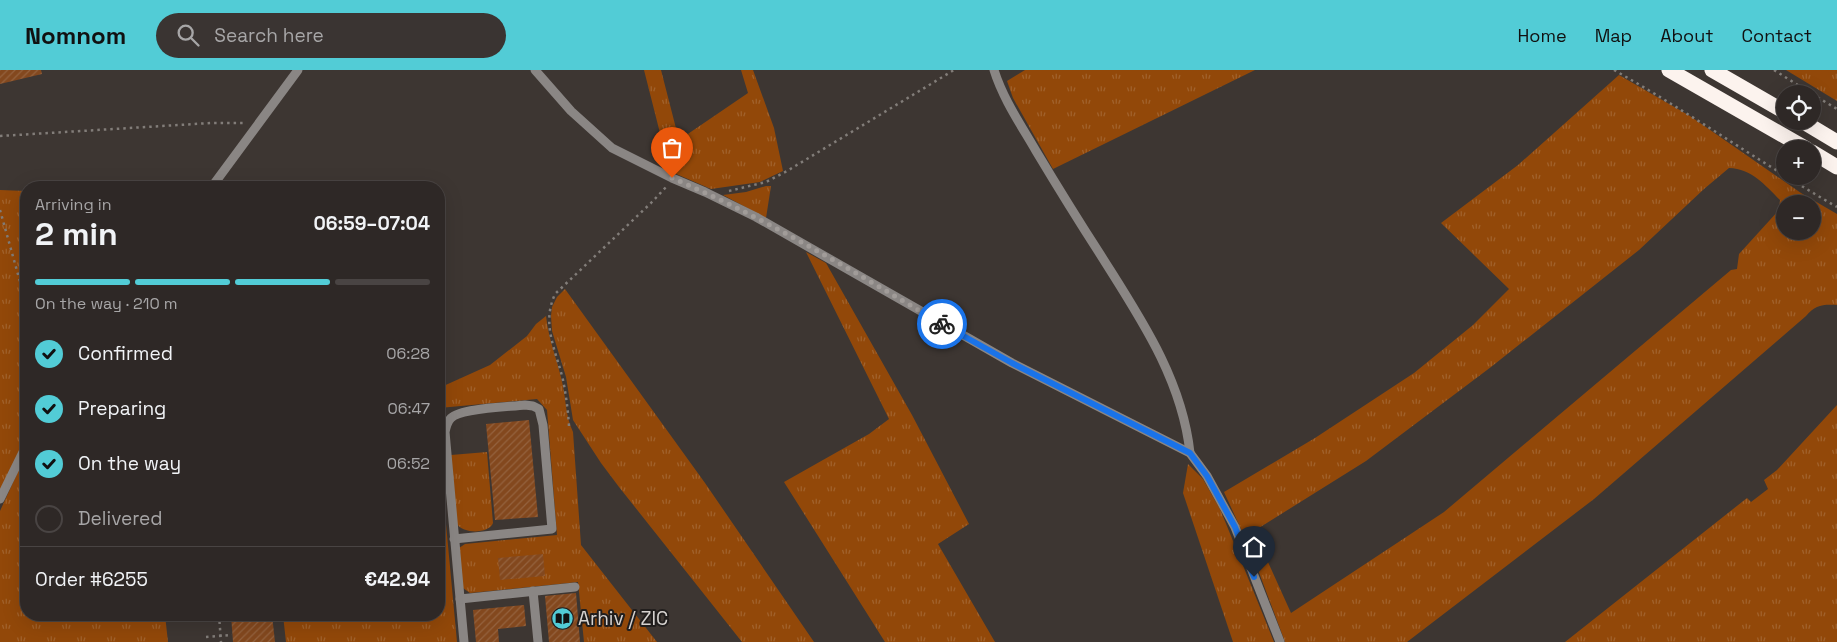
<!DOCTYPE html>
<meta charset="utf-8">
<style>
:root{--surface:#2e2826;--page:#3a3432;--text:#f1f3f6;--muted:#a7a6a7;--line:#494443;--accent:#52ccd6}
body{margin:0;font-family:"Space Grotesk",sans-serif;background:var(--page);color:var(--text);height:100vh;display:flex;flex-direction:column;font-size:19px;white-space:nowrap}
*{box-sizing:border-box;margin:0}
p{font-size:16px;color:var(--muted)}
.icon{flex:none;width:28px;height:28px;fill:none;stroke:currentColor;stroke-width:2;stroke-linecap:round;stroke-linejoin:round}
.map{position:relative;flex:1;overflow:hidden}
.drawer{position:absolute;left:20px;top:111px;width:425px;height:440px;display:flex;flex-direction:column;background:var(--surface);border-radius:20px;box-shadow:0 5px 20px #0002,0 0 0 1px var(--line)}
.drawer>*{flex:none}
.buttons{position:absolute;left:1776px;top:15px;display:grid;gap:10px}
.buttons a{display:grid;place-items:center;width:45px;height:45px;border-radius:50%;background:var(--surface);box-shadow:0 5px 20px #0002,0 0 0 1px var(--line);font-size:25px}
.pin{position:absolute;display:grid;place-items:center;width:42px;height:42px;color:#fff;margin:-51px -21px;border-radius:50% 50% 50% 0;rotate:-45deg;box-shadow:0 0 5px #0007}
.pin .icon{rotate:45deg}
.courier{position:absolute;display:grid;place-items:center;width:50px;height:50px;margin:-25px;border:4px solid #1a73e8;border-radius:50%;background:#fff;color:#222;box-shadow:0 1px 6px #0007}
.summary em{font-style:normal;font-weight:600}
.summary div{display:flex;flex-direction:column-reverse}
.summary{display:flex;align-items:center;justify-content:space-between;height:85px;padding:0 15px}
h1{font-size:32px;font-weight:600;line-height:38px}
.bar{display:grid;grid-template-columns:repeat(4,1fr);gap:8px 5px;align-content:center;height:60px;padding:0 15px}
.bar i{height:6px;border-radius:4px;background:var(--line)}
.bar .on{background:var(--accent)}
.bar p{grid-column:span 4}
.line{display:flex;align-items:center;gap:12px;padding:0 15px;border-top:1px solid var(--line)}
.line div{flex:1}
ol{padding:0 15px;list-style:none}
li{display:flex;align-items:center;gap:15px;height:55px}
li p{margin-inline-start:auto}
li .icon{padding:5px;border-radius:50%;background:var(--accent);color:#111;stroke-width:4}
li:last-child{color:var(--muted)}
li i{width:28px;height:28px;border:2px solid var(--line);border-radius:50%}
header{display:flex;align-items:center;gap:30px;box-sizing:border-box;height:70px;padding:0 25px;background:var(--accent);color:#111}
header strong{font-size:24px}
nav{display:flex;gap:28px;margin-inline-start:auto;font-size:18px}
.search{width:350px;height:45px;background:var(--page);display:flex;align-items:center;gap:12px;box-sizing:border-box;padding:0 18px;border-radius:28px;color:var(--muted);font-size:19px}
.map>svg:first-child{display:block}
</style>
<header>
<strong>Nomnom</strong>
<div class="search"><svg class="icon" aria-label="search" viewBox="0 0 24 24"><circle cx="10" cy="10" r="6"/><path d="M15 15l6 6"/></svg>Search here</div>
<nav><a>Home</a><a>Map</a><a>About</a><a>Contact</a></nav>
</header>
<div class="map">
<svg width="1837" height="572" viewBox="0 0 1837 572">
<defs>
<pattern id="grass-tufts" width="24" height="20" patternUnits="userSpaceOnUse" patternTransform="scale(1.25)"><rect width="24" height="20" fill="#924809"/><path d="M3 7l-1-3M5 7V3M7 7l1-3M15 17l-1-3M17 17v-4M19 17l1-3" fill="none" stroke="#a1622c"/></pattern>
<pattern id="building-hatch" width="6" height="6" patternUnits="userSpaceOnUse" patternTransform="scale(1.25)"><rect width="6" height="6" fill="#83481e"/><path d="M-1 1l2-2M0 6l6-6M5 7l2-2" fill="none" stroke="#94623e"/></pattern>
</defs>
<rect width="100%" height="100%" fill="#3d3632"/>
<g fill="url(#grass-tufts)" fill-rule="evenodd">
<polygon points="644,0 661,0 679,70 748,23 741,0 753,0 774,58 783,101 760,112 711,119 674,103 661,67"/>
<polygon points="1025,0 1255,0 1053,99 1013,28 1007,11"/>
<polygon points="1786,0 1837,0 1837,31"/>
<path d="M1619,5L1690,46L1801,123L1837,144V235C1823,234 1815,235 1806,246L1594,429L1407,572H1285L1251,481L1224,422L1315,368L1414,303L1473,255L1509,219L1441,153L1518,95ZM1729,98C1752,99 1765,115 1780,130L1779,140L1739,184L1737,199L1731,200L1444,442L1291,543L1254,461L1366,391L1491,297L1639,180L1704,119ZM1785,134H1812V161H1785Z"/>
<polygon points="766,116 771,116 766,148 723,125 746,122"/>
<polygon points="0,120 26,121 26,369 0,421"/>
<polygon points="806,182 826,193 912,345 969,454 938,474 995,572 885,572 784,412 869,364 889,349"/>
<polygon points="565,219 705,413 814,572 742,572 619,417 601,393 573,350 566,307 552,261 551,246 552,237 557,227"/>
<path d="M546,246C549,272 558,291 563,316C566,332 566,347 573,362L581,475L657,572H584L578,512L470,523L463,518L459,478L465,474L557,465L547,340L537,329L439,338V318L490,295L527,266L536,254Z"/>
<polygon points="1837,335 1837,572 1565,572 1747,428 1751,432 1768,419 1764,410 1777,400"/>
<polygon points="439,379 457,572 286,572 283,545 439,545"/>
<path d="M487,382L493,453C489,464 463,464 457,454L451,385Z"/>
<polygon points="26,384 26,545 165,545 168,572 0,572 0,441"/>
<polygon points="1188,394 1203,409 1220,439 1274,572 1233,572 1183,423"/>
</g>
<g fill="url(#building-hatch)">
<polygon points="0,0 41,0 42,4 0,14"/>
<polygon points="529,350 538,447 495,450 486,354"/>
<polygon points="543,484 545,506 500,510 498,488"/>
<polygon points="576,523 580,572 549,572 545,526"/>
<polygon points="524,535 526,556 498,559 499,572 476,572 473,540"/>
<polygon points="231,545 272,545 275,572 233,572"/>
</g>
<g fill="none" stroke-linecap="round" stroke-linejoin="round">
<g stroke="#827d79" stroke-width="2.5" stroke-dasharray="2.5 4" stroke-linecap="butt">
<path d="M1614,0C1690,43 1761,93 1837,137"/>
<polyline points="1774,0 1812,24"/>
<polyline points="1812,24 1837,39"/>
<polyline points="0,66 211,53 246,53"/>
<polyline points="729,121 766,112 787,101 954,0"/>
<polyline points="0,140 26,233"/>
<path d="M569,356C568,340 566,325 563,310C556,280 541,255 555,224L651,133L667,116"/>
<polyline points="219,545 221,572"/>
<polyline points="206,567 232,565"/>
</g>
<g stroke="#8a8684" stroke-width="9">
<polyline points="535,0 571,41 612,78 672,108 705,122 756,147 1012,293 1190,383 1207,406 1235,457 1280,572"/>
<path d="M994,0C1003,29 1021,55 1036,81C1057,116 1078,150 1100,184C1139,246 1182,308 1190,383"/>
<polyline points="211,118 298,0"/>
<polyline points="0,429 26,376"/>
<path d="M454,469L552,459L543,355L539,339L533,336L525,335C510,337 461,338 451,348C448,351 446,357 445,362L464,572"/>
<polyline points="533,521 538,572"/>
<polyline points="460,529 575,517"/>
</g>
<g stroke="#fcf3ee" stroke-width="15">
<polyline points="1669,0 1807,79"/>
<polyline points="1712,0 1785,42"/>
<polyline points="1802,51 1837,72"/>
<polyline points="1812,82 1837,97"/>
</g>
</g>
<g fill="none" stroke-linecap="round" stroke-linejoin="round">
<path stroke="#a19c99" stroke-width="5" stroke-dasharray="0 9" d="M672,108C766,148 854,202 942,254"/>
<polyline stroke="#1a73e8" stroke-width="6" points="942,254 1012,293 1190,383 1207,406 1235,457 1254,507"/>
</g>
<defs>
<symbol id="library-disc" viewBox="-11 -11 22 22"><circle r="9.5" fill="#52ccd6" stroke="#211e1d"/><path d="M-6-4Q-3-5.5-.7-3.5V5Q-3 3-6 4ZM6-4Q3-5.5 .7-3.5V5Q3 3 6 4Z" fill="#111"/></symbol>
</defs>
<g fill-rule="evenodd">
<use href="#library-disc" x="550" y="536" width="25" height="25"/>
</g>
<g text-anchor="middle" stroke-width="4" stroke-linejoin="round" paint-order="stroke">
<g font-size="19" fill="#d7d3d0" stroke="#211e1d" text-anchor="start">
<text x="578" y="555">Arhiv / ZIC</text>
</g>
</g>
</svg>
<div class="buttons">
<a><svg class="icon" aria-label="locate" viewBox="0 0 24 24"><circle cx="12" cy="12" r="6"/><path d="M12 2v4M12 18v4M2 12h4M18 12h4"/></svg></a>
<a>+</a>
<a>−</a>
</div>
<div class="pin" style="left:672px;top:108px;background:#ea580c"><svg class="icon" aria-label="bag" viewBox="0 0 24 24"><path d="M5 8h14l-1 12H6zM9 8a3 3 0 0 1 6 0"/></svg></div>
<div class="pin" style="left:1254px;top:507px;background:#1f2937"><svg class="icon" aria-label="home" viewBox="0 0 24 24"><path d="M3 11l9-7 9 7M6 9v11h12V9"/></svg></div>
<div class="courier" style="left:942px;top:254px"><svg class="icon" aria-label="bike" viewBox="0 0 24 24"><circle cx="6" cy="16" r="4"/><circle cx="18" cy="16" r="4"/><path d="M6 16l4-8h5l3 8M10 8l3 8H6M13 5h3"/></svg></div>
<section class="drawer">
<div class="summary"><div><h1>2 min</h1><p>Arriving in</p></div><em>06:59–07:04</em></div>
<div class="bar"><i class="on"></i><i class="on"></i><i class="on"></i><i></i><p>On the way · 210 m</p></div>
<ol>
<li><svg class="icon" aria-label="check" viewBox="0 0 24 24"><path d="M5 12l5 5 9-10"/></svg>Confirmed<p>06:28</p></li>
<li><svg class="icon" aria-label="check" viewBox="0 0 24 24"><path d="M5 12l5 5 9-10"/></svg>Preparing<p>06:47</p></li>
<li><svg class="icon" aria-label="check" viewBox="0 0 24 24"><path d="M5 12l5 5 9-10"/></svg>On the way<p>06:52</p></li>
<li><i></i>Delivered</li>
</ol>
<div class="line" style="height:65px"><div>Order #6255</div><b>€42.94</b></div>
</section>
</div>
